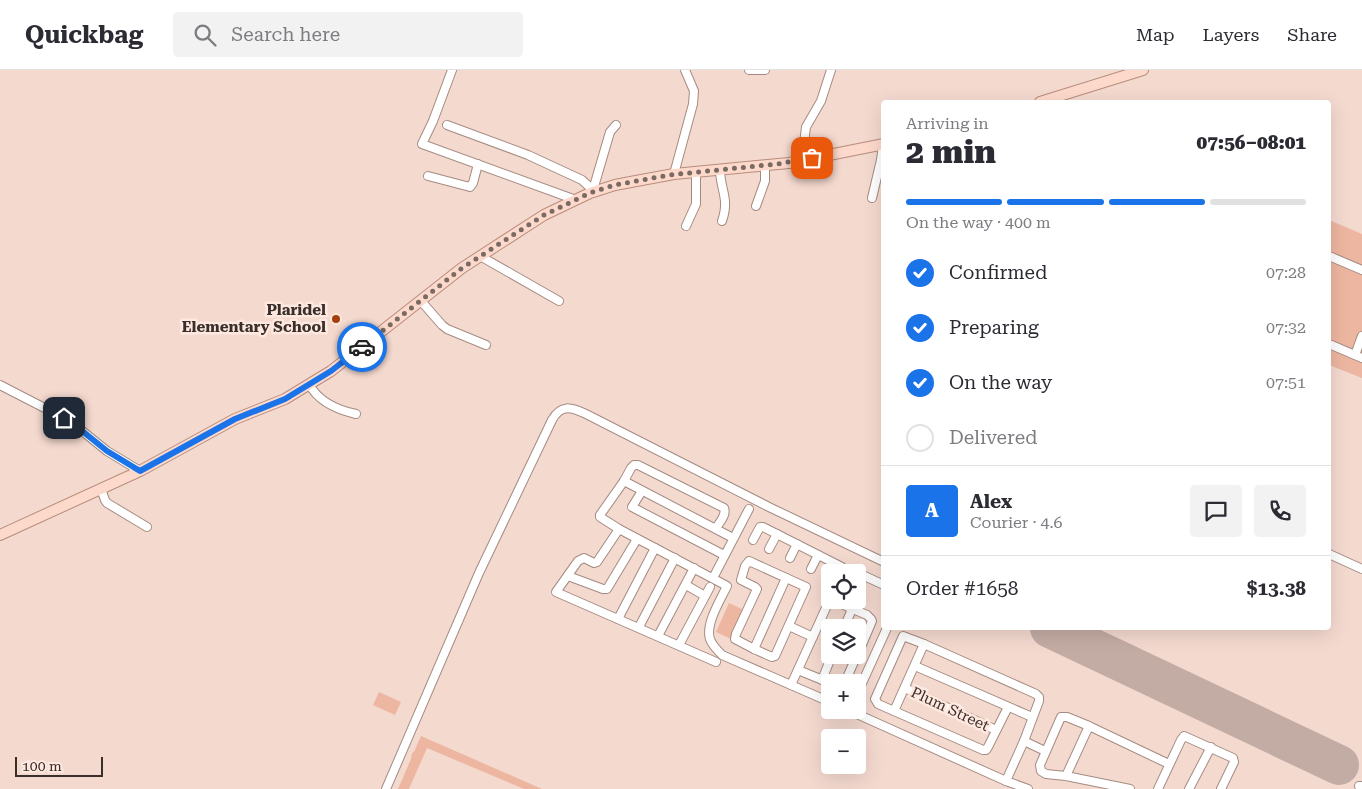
<!DOCTYPE html>
<meta charset="utf-8">
<style>
:root{--surface:#fff;--page:#f2f2f3;--text:#2b2b33;--muted:#7c7c81;--line:#e1e1e2;--accent:#1a73e8}
body{margin:0;font-family:"Roboto Serif",serif;background:var(--page);color:var(--text);height:100vh;display:flex;flex-direction:column;font-size:19px;white-space:nowrap}
*{box-sizing:border-box;margin:0}
p{font-size:16px;color:var(--muted)}
.icon{flex:none;width:28px;height:28px;fill:none;stroke:currentColor;stroke-width:2;stroke-linecap:round;stroke-linejoin:round}
.map{position:relative;flex:1;overflow:hidden}
.sheet{position:absolute;left:881px;top:30px;width:450px;height:530px;display:flex;flex-direction:column;background:var(--surface);border-radius:5px;box-shadow:0 5px 20px #0002}
.sheet>*{flex:none}
.fabs{position:absolute;left:821px;top:494px;display:grid;gap:10px}
.fabs a{display:grid;place-items:center;width:45px;height:45px;border-radius:5px;background:var(--surface);box-shadow:0 5px 20px #0002;font-size:25px}
.scale{position:absolute;left:15px;bottom:12px;width:88px;box-sizing:border-box;padding-left:5px;border:2px solid #382e2a;border-top:0;font-size:14px;line-height:18px;white-space:nowrap;color:#382e2a;-webkit-text-stroke:4px #fee8df;paint-order:stroke}
.pin{position:absolute;display:grid;place-items:center;width:42px;height:42px;color:#fff;margin:-21px;border-radius:10px;box-shadow:0 2px 8px #0006}
.courier{position:absolute;display:grid;place-items:center;width:50px;height:50px;margin:-25px;border:4px solid #1a73e8;border-radius:50%;background:#fff;color:#222;box-shadow:0 1px 6px #0007}
.headline em{font-style:normal;font-weight:800}
.headline div{display:flex;flex-direction:column-reverse}
.headline{display:flex;align-items:center;justify-content:space-between;height:85px;padding:0 25px}
h1{font-size:32px;font-weight:800;line-height:38px}
.bar{display:grid;grid-template-columns:repeat(4,1fr);gap:8px 5px;align-content:center;height:60px;padding:0 25px}
.bar i{height:6px;border-radius:4px;background:var(--line)}
.bar .current{background:var(--accent)}
.bar p{grid-column:span 4}
.line{display:flex;align-items:center;gap:12px;padding:0 25px;border-top:1px solid var(--line)}
.line div{flex:1}
.round{display:grid;place-items:center;flex:none;width:52px;height:52px;border-radius:5px;background:var(--page)}
ol{padding:0 25px;list-style:none}
li{display:flex;align-items:center;gap:15px;height:55px}
li p{margin-inline-start:auto}
li .icon{padding:5px;border-radius:50%;background:var(--accent);color:#fff;stroke-width:4}
li:last-child{color:var(--muted)}
li i{width:28px;height:28px;border:2px solid var(--line);border-radius:50%}
header{display:flex;align-items:center;gap:30px;box-sizing:border-box;height:70px;padding:0 25px;background:var(--surface);border-bottom:1px solid var(--line)}
header strong{font-size:24px}
nav{display:flex;gap:28px;margin-inline-start:auto;font-size:18px}
.search{width:350px;height:45px;background:var(--page);display:flex;align-items:center;gap:12px;box-sizing:border-box;padding:0 18px;border-radius:5px;color:var(--muted);font-size:19px}
.map>svg:first-child{display:block}
</style>
<header>
<strong>Quickbag</strong>
<div class="search"><svg class="icon" aria-label="search" viewBox="0 0 24 24"><circle cx="10" cy="10" r="6"/><path d="M15 15l6 6"/></svg>Search here</div>
<nav><a>Map</a><a>Layers</a><a>Share</a></nav>
</header>
<div class="map">
<svg width="1362" height="719" viewBox="0 0 1362 719">
<rect width="100%" height="100%" fill="#f4d9cf"/>
<g fill="#edb6a0">
<polygon points="1329,150 1362,164 1362,308 1329,295"/>
<polygon points="729,533 744,540 731,569 716,562"/>
<polygon points="379,622 401,632 395,645 373,635"/>
<polygon points="421,666 542,719 524,719 427,678 409,719 398,719 411,689 412,683 414,682"/>
</g>
<g fill="none" stroke-linecap="round" stroke-linejoin="round">
<polyline stroke="#c3aca4" stroke-width="40" points="1050,558 1339,695"/>
<defs>
<g id="minor">
<polyline points="452,0 433,51 422,74 576,130"/>
<polyline points="749,0 765,0"/>
<polyline points="447,55 528,85 582,110 595,122"/>
<polyline points="802,90 806,57 821,31 831,0"/>
<path d="M720,99C720,120 730,128 722,151"/>
<polyline points="674,104 693,34 694,21 685,0"/>
<polyline points="428,106 470,117 473,113 478,94"/>
<polyline points="593,120 610,62 616,55"/>
<polyline points="872,128 881,90 883,75"/>
<polyline points="756,136 765,111 765,95"/>
<polyline points="686,156 696,134 696,102"/>
<polyline points="480,186 559,231"/>
<polyline points="1329,186 1362,200"/>
<polyline points="421,231 442,255 447,259 486,275"/>
<polyline points="1329,274 1362,288"/>
<polyline points="1355,285 1362,266"/>
<path d="M309,314C318,331 338,340 356,344"/>
<polyline points="0,315 64,348 81,360 107,381 140,401"/>
<polyline points="624,411 733,468"/>
<polyline points="101,419 105,430 107,433 147,457"/>
<polyline points="642,421 632,437 724,485"/>
<path d="M716,458C719,453 727,445 724,438L638,395H634L631,398L624,411L600,445V447L619,459L727,516C721,529 705,554 710,569C712,575 717,580 722,585L830,632"/>
<polyline points="619,459 597,492 594,493 584,488 578,491 556,522 716,592"/>
<polyline points="753,470 760,457 763,457 842,497 842,502"/>
<polyline points="769,479 777,464"/>
<polyline points="1329,484 1362,499"/>
<polyline points="790,488 797,474"/>
<polygon points="749,491 806,517 775,586 772,587 754,579 735,569 736,564 757,519 755,517 741,510 745,496"/>
<polyline points="811,499 818,485"/>
<polyline points="858,503 884,515"/>
<polyline points="568,506 603,519 607,519 637,469"/>
<polyline points="713,508 749,439"/>
<polyline points="686,515 705,526"/>
<polyline points="832,530 867,545 871,549 872,551 858,584"/>
<polyline points="618,549 655,478"/>
<polyline points="789,556 813,567"/>
<polyline points="639,557 675,488"/>
<polyline points="844,558 852,539"/>
<polyline points="658,566 694,498"/>
<polyline points="679,575 710,517"/>
<polyline points="754,579 786,508"/>
<polyline points="915,596 1032,647"/>
<polyline points="798,600 830,613"/>
<polyline points="822,610 832,585"/>
<polyline points="845,612 857,585"/>
<polyline points="791,615 830,529"/>
<polyline points="905,618 996,660"/>
<polyline points="858,622 887,558"/>
<polyline points="848,640 1006,711 1028,719"/>
<polyline points="894,641 924,574"/>
<polyline points="1024,671 1045,681"/>
<polyline points="1066,706 1089,656"/>
<polyline points="1006,711 1024,671 1039,631 1039,627 1036,624 924,574 903,566 875,629 878,634 983,680 986,680 988,677 1008,637"/>
<polyline points="1359,716 1362,716"/>
<path d="M386,719L479,503L552,350C561,334 571,337 586,344L771,438L884,492"/>
<polyline points="1130,719 1066,706 1046,704 1041,701 1040,695 1061,647 1067,647 1089,656 1169,694"/>
<polyline points="1158,719 1181,670 1184,666 1233,688 1234,692 1221,719"/>
<polyline points="1189,719 1211,677"/>
</g>
<g id="major">
<polyline points="1040,32 1143,0"/>
<polyline points="0,465 140,401 235,349 285,329 331,301 462,198 544,145 590,123 615,115 636,111 674,104 789,93 884,74"/>
</g>
</defs>
<use href="#minor" stroke="#a48b81" stroke-width="10"/>
<use href="#major" stroke="#b78d7c" stroke-width="12"/>
<use href="#minor" stroke="#fff" stroke-width="8"/>
<use href="#major" stroke="#fdd9cb" stroke-width="10"/>
</g>
<g fill="none" stroke-linecap="round" stroke-linejoin="round">
<polyline stroke="#7a6a64" stroke-width="5" stroke-dasharray="0 9" points="362,277 462,198 544,145 590,123 615,115 669,105 777,94 812,88"/>
<polyline stroke="#1a73e8" stroke-width="6" points="64,348 81,360 107,381 140,401 235,349 285,329 331,301 362,277"/>
</g>
<circle fill="#a4400d" stroke="#fee8df" stroke-width="2" cx="336" cy="249" r="5"/>
<g text-anchor="middle" stroke-width="5" stroke-linejoin="round" paint-order="stroke">
<g font-size="15" font-weight="bold" fill="#382e2a" stroke="#fee8df" text-anchor="end">
<text x="326" y="245">Plaridel<tspan x="326" dy="17">Elementary School</tspan></text>
</g>
<g font-size="15" fill="#382e2a" stroke="#fee8df">
<text transform="translate(950 639) rotate(25)" y="5">Plum Street</text>
</g>
</g>
</svg>
<div class="fabs">
<a><svg class="icon" aria-label="locate" viewBox="0 0 24 24"><circle cx="12" cy="12" r="6"/><path d="M12 2v4M12 18v4M2 12h4M18 12h4"/></svg></a>
<a><svg class="icon" aria-label="layers" viewBox="0 0 24 24"><path d="M12 4l9 5-9 5-9-5zM3 14l9 5 9-5"/></svg></a>
<a>+</a>
<a>−</a>
</div>
<div class="scale">100 m</div>
<div class="pin" style="left:812px;top:88px;background:#ea580c"><svg class="icon" aria-label="bag" viewBox="0 0 24 24"><path d="M5 8h14l-1 12H6zM9 8a3 3 0 0 1 6 0"/></svg></div>
<div class="pin" style="left:64px;top:348px;background:#1f2937"><svg class="icon" aria-label="home" viewBox="0 0 24 24"><path d="M3 11l9-7 9 7M6 9v11h12V9"/></svg></div>
<div class="courier" style="left:362px;top:277px"><svg class="icon" aria-label="car" viewBox="0 0 24 24"><path d="M5 17H2v-5l4-1 3-4h7l3 4 3 1v5h-3M9 17h6M6 11h13"/><circle cx="7" cy="17" r="2"/><circle cx="17" cy="17" r="2"/></svg></div>
<section class="sheet">
<div class="headline"><div><h1>2 min</h1><p>Arriving in</p></div><em>07:56–08:01</em></div>
<div class="bar"><i class="current"></i><i class="current"></i><i class="current"></i><i></i><p>On the way · 400 m</p></div>
<ol>
<li><svg class="icon" aria-label="check" viewBox="0 0 24 24"><path d="M5 12l5 5 9-10"/></svg>Confirmed<p>07:28</p></li>
<li><svg class="icon" aria-label="check" viewBox="0 0 24 24"><path d="M5 12l5 5 9-10"/></svg>Preparing<p>07:32</p></li>
<li><svg class="icon" aria-label="check" viewBox="0 0 24 24"><path d="M5 12l5 5 9-10"/></svg>On the way<p>07:51</p></li>
<li><i></i>Delivered</li>
</ol>
<div class="line" style="height:90px"><b class="round" style="background:var(--accent);color:#fff">A</b><div><b>Alex</b><p>Courier · 4.6</p></div><a class="round"><svg class="icon" aria-label="chat" viewBox="0 0 24 24"><path d="M4 5h16v11H9l-5 4z"/></svg></a><a class="round"><svg class="icon" aria-label="phone" viewBox="0 0 24 24"><path d="M5 4h4l2 5-3 2q2 4 5 5l2-3 5 2v4C11 20 4 13 5 4z"/></svg></a></div>
<div class="line" style="height:65px"><div>Order #1658</div><b>$13.38</b></div>
</section>
</div>
